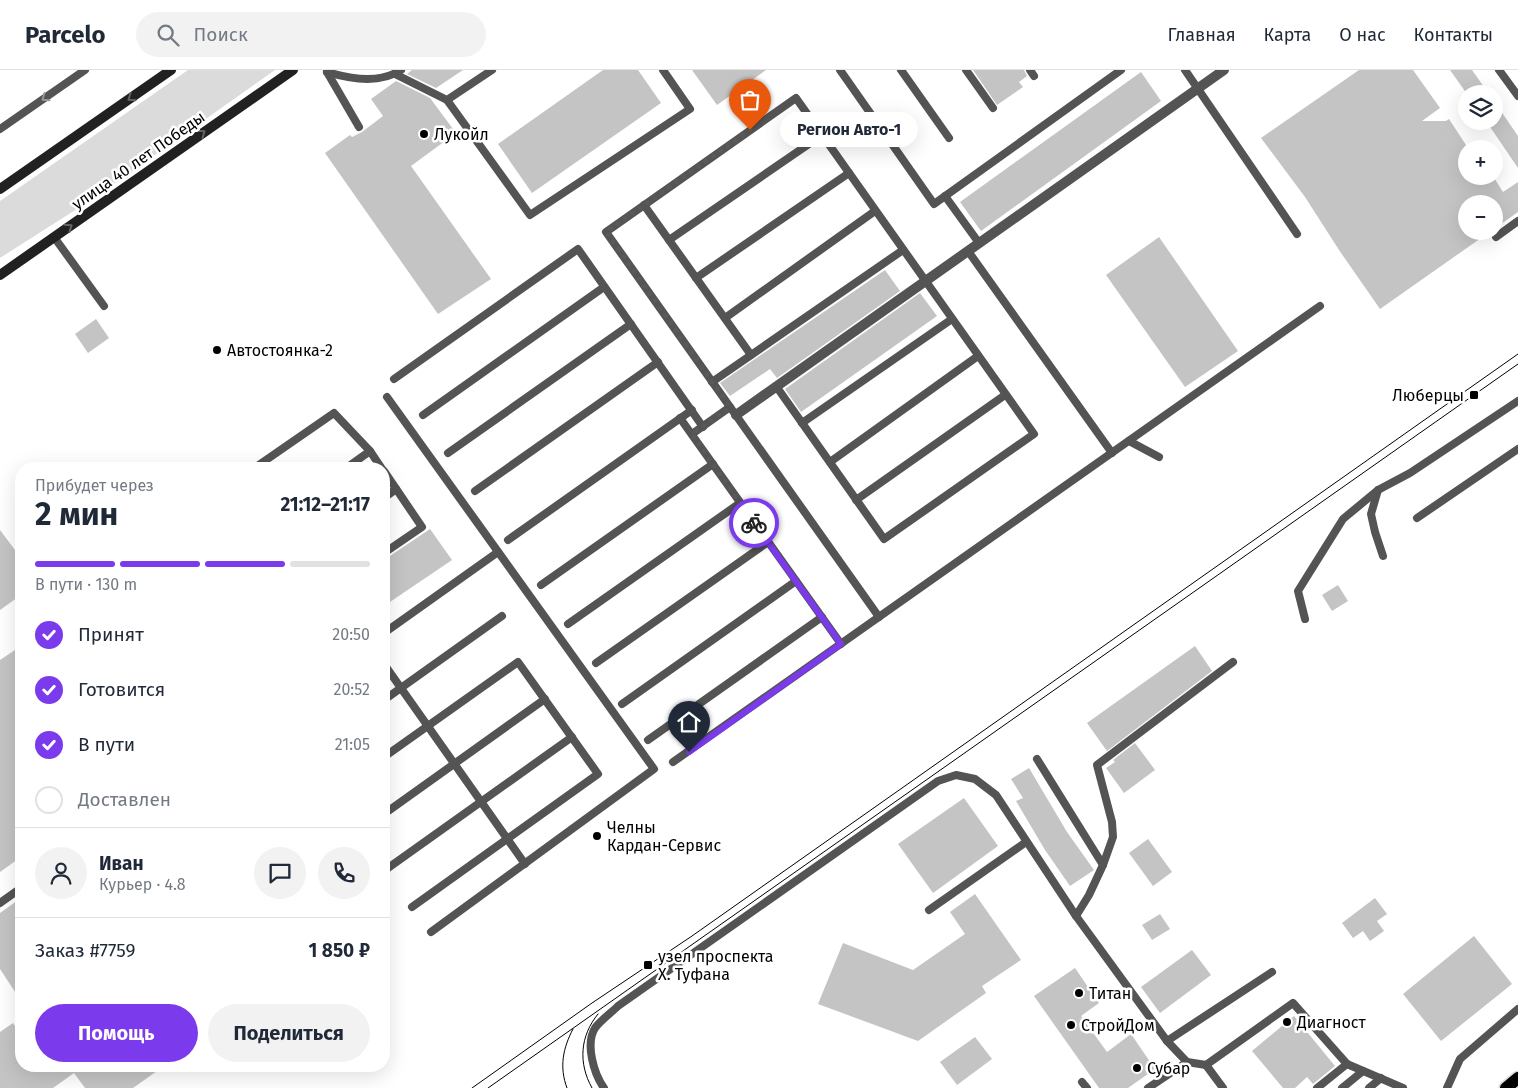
<!DOCTYPE html>
<html lang="ru">
<meta charset="utf-8">
<style>
:root{--surface:#fff;--page:#f2f2f3;--text:#1f2937;--muted:#747a83;--line:#e0e1e3;--accent:#7c3aed}
body{margin:0;font-family:"Fira Sans",sans-serif;background:var(--page);color:var(--text);height:100vh;display:flex;flex-direction:column;font-size:19px;white-space:nowrap}
*{box-sizing:border-box;margin:0}
p{font-size:16px;color:var(--muted)}
.icon{flex:none;width:28px;height:28px;fill:none;stroke:currentColor;stroke-width:2;stroke-linecap:round;stroke-linejoin:round}
.map{position:relative;flex:1;overflow:hidden}
.drawer{position:absolute;left:15px;top:392px;width:375px;height:610px;display:flex;flex-direction:column;background:var(--surface);border-radius:20px;box-shadow:0 5px 20px #0002}
.drawer>*{flex:none}
.controls{position:absolute;left:1458px;top:15px;display:grid;gap:10px}
.controls a{display:grid;place-items:center;width:45px;height:45px;border-radius:50%;background:var(--surface);box-shadow:0 5px 20px #0002;font-size:25px}
.pin{position:absolute;display:grid;place-items:center;width:42px;height:42px;color:#fff;margin:-51px -21px;border-radius:50% 50% 50% 0;rotate:-45deg;box-shadow:0 0 5px #0007}
.pin .icon{rotate:45deg}
.courier{position:absolute;display:grid;place-items:center;width:50px;height:50px;margin:-25px;border:4px solid #7c3aed;border-radius:50%;background:#fff;color:#222;box-shadow:0 1px 6px #0007}
.bubble{position:absolute;height:35px;border-radius:18px;background:var(--surface);box-shadow:0 5px 20px #0002;font-size:16px;font-weight:700;line-height:35px;text-align:center}
.headline em{font-style:normal;font-weight:700}
.headline div{display:flex;flex-direction:column-reverse}
.headline{display:flex;align-items:center;justify-content:space-between;height:85px;padding:0 20px}
h1{font-size:32px;font-weight:700;line-height:38px}
.bar{display:grid;grid-template-columns:repeat(4,1fr);gap:8px 5px;align-content:center;height:60px;padding:0 20px}
.bar i{height:6px;border-radius:4px;background:var(--line)}
.bar .active{background:var(--accent)}
.bar p{grid-column:span 4}
.line{display:flex;align-items:center;gap:12px;padding:0 20px;border-top:1px solid var(--line)}
.line div{flex:1}
.round{display:grid;place-items:center;flex:none;width:52px;height:52px;border-radius:26px;background:var(--page)}
ol{padding:0 20px;list-style:none}
li{display:flex;align-items:center;gap:15px;height:55px}
li p{margin-inline-start:auto}
li .icon{padding:5px;border-radius:50%;background:var(--accent);color:#fff;stroke-width:4}
li:last-child{color:var(--muted)}
li i{width:28px;height:28px;border:2px solid var(--line);border-radius:50%}
.primary-button{display:flex;gap:10px;margin-top:auto;padding:10px 20px}
.primary-button a{flex:1;height:58px;border-radius:30px;background:var(--accent);color:#fff;font-size:20px;font-weight:700;line-height:58px;text-align:center}
.primary-button a+a{background:var(--page);color:var(--text)}
header{display:flex;align-items:center;gap:30px;box-sizing:border-box;height:70px;padding:0 25px;background:var(--surface);border-bottom:1px solid var(--line)}
header strong{font-size:24px}
nav{display:flex;gap:28px;margin-inline-start:auto;font-size:18px}
.search{width:350px;height:45px;background:var(--page);display:flex;align-items:center;gap:12px;box-sizing:border-box;padding:0 18px;border-radius:28px;color:var(--muted);font-size:19px}
.map>svg:first-child{display:block}
</style>
<header>
<strong>Parcelo</strong>
<div class="search"><svg class="icon" aria-label="search" viewBox="0 0 24 24"><circle cx="10" cy="10" r="6"/><path d="M15 15l6 6"/></svg>Поиск</div>
<nav><a>Главная</a><a>Карта</a><a>О нас</a><a>Контакты</a></nav>
</header>
<div class="map">
<svg width="1518" height="1018" viewBox="0 0 1518 1018">
<rect width="100%" height="100%" fill="#fff"/>
<polygon fill="#dbdbdb" points="188,0 275,0 91,130 0,188 0,131"/>
<g fill="#c4c4c4">
<polygon points="412,0 463,0 436,18 407,4"/>
<polygon points="603,0 638,0 661,33 532,123 498,74"/>
<polygon points="692,0 766,0 717,35"/>
<polygon points="973,0 1024,0 1027,6 1019,12 1023,17 997,35"/>
<polygon points="1359,0 1413,0 1440,38 1422,51 1446,51 1449,49 1466,75 1466,106 1493,106 1503,122 1518,112 1518,142 1494,159 1494,134 1466,134 1466,161 1491,161 1380,239 1339,180 1305,127 1261,68"/>
<polygon points="1450,0 1472,0 1489,24 1467,24"/>
<polygon points="1141,2 1161,31 981,161 960,132"/>
<polygon points="396,11 430,28 456,63 411,96 491,209 438,244 325,83 350,65 352,67 362,62 383,46 371,29"/>
<polygon points="1494,31 1518,66 1518,98 1486,51 1494,51"/>
<polygon points="1159,167 1238,281 1185,317 1106,205"/>
<polygon points="885,200 900,221 777,308 770,299 730,326 720,313"/>
<polygon points="920,223 937,246 801,342 785,319"/>
<polygon points="96,249 109,268 88,283 75,264"/>
<polygon points="430,459 452,490 384,536 384,490"/>
<polygon points="0,460 21,488 21,525 0,540"/>
<polygon points="1338,515 1348,531 1332,541 1322,525"/>
<polygon points="21,576 21,787 0,802 0,590"/>
<polygon points="1195,576 1212,601 1107,681 1087,653"/>
<polygon points="1135,673 1155,700 1124,723 1106,698 1115,692 1113,690"/>
<polygon points="1029,698 1067,762 1094,800 1070,816 1045,780 1016,731 1023,728 1011,709"/>
<polygon points="964,728 998,776 933,823 898,774"/>
<polygon points="1148,769 1172,802 1153,816 1129,783"/>
<polygon points="975,824 1021,890 982,916 986,923 918,971 818,934 843,873 913,900 965,864 950,842"/>
<polygon points="21,828 21,931 0,899 0,843"/>
<polygon points="1375,828 1387,844 1377,851 1384,861 1370,871 1363,861 1353,868 1342,853"/>
<polygon points="1160,844 1170,859 1152,870 1142,855"/>
<polygon points="1474,866 1512,914 1441,971 1403,924"/>
<polygon points="1192,880 1211,905 1160,943 1141,917"/>
<polygon points="1075,898 1099,933 1081,946 1107,982 1131,964 1155,999 1128,1018 1099,1018 1034,926"/>
<polygon points="1294,946 1335,996 1313,1014 1307,1007 1295,1018 1283,1018 1252,981"/>
<polygon points="13,953 21,965 21,996 164,996 133,1018 85,1018 74,1003 53,1018 0,1018 0,962"/>
<polygon points="975,967 992,989 957,1015 940,992"/>
</g>
<g fill="none" stroke-linecap="round" stroke-linejoin="round">
<defs>
<polyline id="primary" points="1506,1018 1518,1008"/>
</defs>
<use href="#primary" stroke="#dbdbdb" stroke-width="15"/>
<g stroke="#545454" stroke-width="8">
<polyline points="840,0 934,134 1121,0"/>
<polyline points="901,0 949,68"/>
<polyline points="966,0 993,38"/>
<polyline points="1030,0 1034,6"/>
<polyline points="1185,0 1297,164"/>
<polyline points="1499,0 1518,26"/>
<path d="M327,2C350,9 380,14 401,0"/>
<polyline points="327,2 359,57"/>
<polyline points="395,4 447,30 492,0"/>
<polyline points="447,30 530,145 690,39 663,0"/>
<polyline points="0,59 85,0"/>
<polyline points="945,126 979,173"/>
<polyline points="644,135 751,285"/>
<polyline points="54,167 104,236"/>
<polyline points="1496,167 1518,151"/>
<polyline points="669,170 822,65"/>
<polyline points="968,181 1112,383"/>
<polyline points="696,208 849,103"/>
<polyline points="725,248 875,141"/>
<polyline points="394,309 578,179 703,357"/>
<polyline points="712,312 903,180"/>
<polyline points="776,316 884,469 1034,364 796,28 606,162 879,547"/>
<polyline points="387,327 654,699 431,862"/>
<polyline points="423,345 604,217"/>
<polyline points="680,348 841,574"/>
<polyline points="802,353 952,249"/>
<polyline points="692,364 730,337"/>
<polyline points="1129,371 1159,387"/>
<polyline points="448,383 631,254"/>
<polyline points="830,392 978,286"/>
<polyline points="253,399 334,343 370,381 382,399"/>
<polyline points="345,399 370,381"/>
<polyline points="384,401 422,457 384,483"/>
<polyline points="1378,420 1371,444 1375,462 1383,486"/>
<polyline points="475,421 658,292"/>
<polyline points="384,428 396,419"/>
<polyline points="856,430 1005,325"/>
<polyline points="1417,448 1518,379"/>
<polyline points="508,470 692,340"/>
<polyline points="541,515 713,394"/>
<polyline points="1305,549 1298,521 1343,449 1378,420 1410,403 1518,331"/>
<polyline points="568,554 740,433"/>
<polyline points="384,563 498,482"/>
<polyline points="596,593 768,472"/>
<polyline points="384,594 525,794"/>
<polyline points="384,630 502,546"/>
<polyline points="622,634 796,511"/>
<polyline points="648,670 822,547"/>
<polyline points="384,687 518,592 598,704 412,837"/>
<polyline points="1037,689 1103,795 1089,825 1076,846"/>
<polyline points="673,692 1320,236"/>
<polyline points="384,744 545,629"/>
<polyline points="1103,795 1113,767 1112,752 1097,695 1233,592"/>
<polyline points="388,798 572,667"/>
<polyline points="0,833 21,818"/>
<polyline points="929,840 1026,772"/>
<polyline points="1206,995 1187,992 1167,971 1272,902"/>
<polyline points="1082,1012 1087,1018"/>
<path d="M604,1018C594,1004 585,974 595,958C601,950 611,943 618,936L938,711L956,705L975,709L996,725L1076,846L1167,971"/>
<polyline points="1148,1018 1187,992"/>
<polyline points="1223,1018 1206,995 1293,933 1347,994"/>
<polyline points="1317,1018 1347,994 1403,1018"/>
<polyline points="1342,1018 1363,1001"/>
<polyline points="1369,1018 1381,1008"/>
<polyline points="1447,1018 1460,989 1518,939"/>
</g>
<polyline stroke="#545454" stroke-width="10" points="736,345 1224,0"/>
<g stroke="#212121" stroke-width="10">
<polyline points="0,119 171,0"/>
<polyline points="0,205 293,0"/>
</g>
<use href="#primary" stroke="#000" stroke-width="12"/>
<g stroke="#000" stroke-width="1">
<polyline points="472,1018 592,933 692,866 1518,284"/>
<polyline points="488,1018 1518,294"/>
<path d="M567,1018C559,997 563,978 573,959"/>
<path d="M592,1018C578,993 580,966 598,944"/>
</g>
</g>
<defs><path id="oneway-chevron" d="M-2-3.5L2.5 0L-2 3.5" fill="none" stroke-width="1.6" stroke-linecap="round" stroke-linejoin="round" transform="scale(1.25)"/></defs>
<use stroke="#989898" href="#oneway-chevron" transform="translate(45 28) rotate(145)"/>
<g stroke="#646464">
<use href="#oneway-chevron" transform="translate(131 28) rotate(145)"/>
<use href="#oneway-chevron" transform="translate(202 63) rotate(-35)"/>
<use href="#oneway-chevron" transform="translate(69 157) rotate(-35)"/>
</g>
<g fill="none" stroke-linecap="round" stroke-linejoin="round">
<polyline stroke="#595959" stroke-width="5" stroke-dasharray="0 9" points="750,60 606,162 730,337 692,364 754,453"/>
<polyline stroke="#7c3aed" stroke-width="6" points="689,682 841,574 754,453"/>
</g>
<g fill="#000" stroke="#fff" stroke-width="2">
<circle cx="424" cy="64" r="5"/>
<circle cx="217" cy="280" r="5"/>
<rect x="1469" y="320" width="10" height="10" rx="2.5"/>
<circle cx="597" cy="766" r="5"/>
<rect x="643" y="890" width="10" height="10" rx="2.5"/>
<circle cx="1079" cy="923" r="5"/>
<circle cx="1287" cy="952" r="5"/>
<circle cx="1071" cy="955" r="5"/>
<circle cx="1137" cy="998" r="5"/>
</g>
<g text-anchor="middle" stroke-width="5" stroke-linejoin="round" paint-order="stroke">
<g font-size="16" fill="#000" stroke="#fff" text-anchor="start">
<text x="434" y="70">Лукойл</text>
<text x="227" y="286">Автостоянка-2</text>
<text x="1464" y="331" text-anchor="end">Люберцы</text>
<text x="607" y="763">Челны<tspan x="607" dy="18">Кардан-Сервис</tspan></text>
<text x="658" y="892">узел проспекта<tspan x="658" dy="18">Х. Туфана</tspan></text>
<text x="1089" y="929">Титан</text>
<text x="1297" y="958">Диагност</text>
<text x="1081" y="961">СтройДом</text>
<text x="1147" y="1004">Субар</text>
</g>
<g font-size="16" fill="#000" stroke="#fff">
<text transform="translate(138 90) rotate(-35)" y="6">улица 40 лет Победы</text>
</g>
</g>
</svg>
<div class="controls">
<a><svg class="icon" aria-label="layers" viewBox="0 0 24 24"><path d="M12 4l9 5-9 5-9-5zM3 14l9 5 9-5"/></svg></a>
<a>+</a>
<a>−</a>
</div>
<div class="pin" style="left:750px;top:60px;background:#ea580c"><svg class="icon" aria-label="bag" viewBox="0 0 24 24"><path d="M5 8h14l-1 12H6zM9 8a3 3 0 0 1 6 0"/></svg></div>
<div class="pin" style="left:689px;top:682px;background:#1f2937"><svg class="icon" aria-label="home" viewBox="0 0 24 24"><path d="M3 11l9-7 9 7M6 9v11h12V9"/></svg></div>
<div class="courier" style="left:754px;top:453px"><svg class="icon" aria-label="bike" viewBox="0 0 24 24"><circle cx="6" cy="16" r="4"/><circle cx="18" cy="16" r="4"/><path d="M6 16l4-8h5l3 8M10 8l3 8H6M13 5h3"/></svg></div>
<div class="bubble" style="left:780px;top:42px;width:138px">Регион Авто-1</div>
<section class="drawer">
<div class="headline"><div><h1>2 мин</h1><p>Прибудет через</p></div><em>21:12–21:17</em></div>
<div class="bar"><i class="active"></i><i class="active"></i><i class="active"></i><i></i><p>В пути · 130 m</p></div>
<ol>
<li><svg class="icon" aria-label="check" viewBox="0 0 24 24"><path d="M5 12l5 5 9-10"/></svg>Принят<p>20:50</p></li>
<li><svg class="icon" aria-label="check" viewBox="0 0 24 24"><path d="M5 12l5 5 9-10"/></svg>Готовится<p>20:52</p></li>
<li><svg class="icon" aria-label="check" viewBox="0 0 24 24"><path d="M5 12l5 5 9-10"/></svg>В пути<p>21:05</p></li>
<li><i></i>Доставлен</li>
</ol>
<div class="line" style="height:90px"><a class="round"><svg class="icon" aria-label="person" viewBox="0 0 24 24"><circle cx="12" cy="8" r="4"/><path d="M4 21q1-7 8-7t8 7"/></svg></a><div><b>Иван</b><p>Курьер · 4.8</p></div><a class="round"><svg class="icon" aria-label="chat" viewBox="0 0 24 24"><path d="M4 5h16v11H9l-5 4z"/></svg></a><a class="round"><svg class="icon" aria-label="phone" viewBox="0 0 24 24"><path d="M5 4h4l2 5-3 2q2 4 5 5l2-3 5 2v4C11 20 4 13 5 4z"/></svg></a></div>
<div class="line" style="height:65px"><div>Заказ #7759</div><b>1 850 ₽</b></div>
<div class="primary-button"><a>Помощь</a><a>Поделиться</a></div>
</section>
</div>
